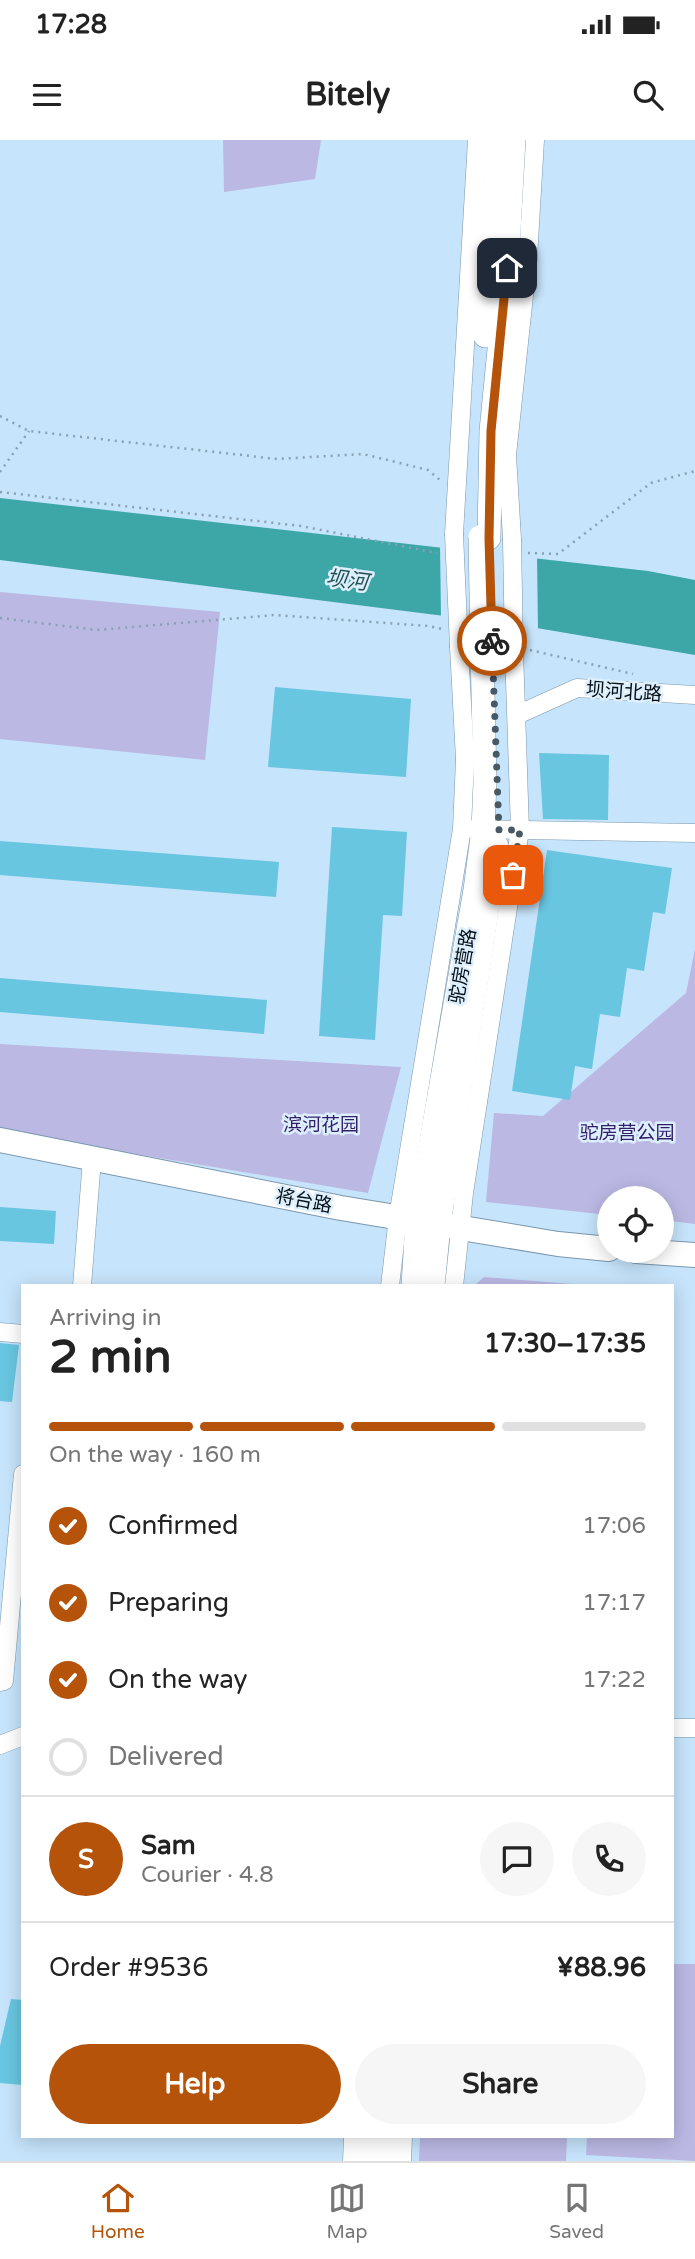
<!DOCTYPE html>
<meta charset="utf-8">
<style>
:root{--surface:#fff;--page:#f6f6f6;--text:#222;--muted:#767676;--line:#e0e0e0;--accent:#b45309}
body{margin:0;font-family:"Varela Round","Noto Sans SC",sans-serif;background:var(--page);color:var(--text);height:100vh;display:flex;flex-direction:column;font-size:26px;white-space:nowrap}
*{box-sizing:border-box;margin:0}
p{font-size:23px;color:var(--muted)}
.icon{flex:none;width:38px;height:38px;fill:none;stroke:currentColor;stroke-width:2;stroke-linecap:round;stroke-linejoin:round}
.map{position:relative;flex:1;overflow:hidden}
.sheet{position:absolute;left:21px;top:1144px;width:653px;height:854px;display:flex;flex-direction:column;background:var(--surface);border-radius:0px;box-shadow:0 4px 18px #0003}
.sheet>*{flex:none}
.controls{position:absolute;left:597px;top:1046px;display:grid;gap:14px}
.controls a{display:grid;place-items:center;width:77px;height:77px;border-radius:50%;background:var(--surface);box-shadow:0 4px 18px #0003;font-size:35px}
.pin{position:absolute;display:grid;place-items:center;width:60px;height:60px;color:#fff;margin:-30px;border-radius:14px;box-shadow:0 4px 10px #0006}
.courier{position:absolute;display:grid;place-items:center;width:70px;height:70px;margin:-35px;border:5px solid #b45309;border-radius:50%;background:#fff;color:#222;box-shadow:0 2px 9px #0007}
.summary em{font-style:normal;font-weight:700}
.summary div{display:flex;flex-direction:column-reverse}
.summary{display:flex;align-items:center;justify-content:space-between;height:119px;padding:0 28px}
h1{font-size:46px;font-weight:700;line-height:52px}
.bar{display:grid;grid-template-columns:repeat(4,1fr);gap:10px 7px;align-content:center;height:84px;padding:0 28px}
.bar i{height:9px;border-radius:5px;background:var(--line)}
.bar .current{background:var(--accent)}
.bar p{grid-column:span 4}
.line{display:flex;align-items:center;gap:18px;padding:0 28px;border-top:2px solid var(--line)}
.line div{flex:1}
.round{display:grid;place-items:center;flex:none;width:74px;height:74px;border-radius:37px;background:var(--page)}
ol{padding:0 28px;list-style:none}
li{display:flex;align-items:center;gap:21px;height:77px}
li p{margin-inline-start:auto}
li .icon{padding:7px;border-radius:50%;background:var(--accent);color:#fff;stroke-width:4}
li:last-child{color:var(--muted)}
li i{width:38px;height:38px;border:4px solid var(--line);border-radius:50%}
.cta{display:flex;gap:14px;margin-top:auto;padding:14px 28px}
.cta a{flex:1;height:80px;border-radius:42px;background:var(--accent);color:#fff;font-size:28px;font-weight:700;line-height:80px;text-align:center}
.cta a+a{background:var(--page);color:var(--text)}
.status{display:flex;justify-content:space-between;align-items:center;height:49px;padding:0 35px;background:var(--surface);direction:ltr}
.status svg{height:19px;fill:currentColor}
header{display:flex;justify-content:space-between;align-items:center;height:91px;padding:0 28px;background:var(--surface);font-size:32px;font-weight:700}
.tab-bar{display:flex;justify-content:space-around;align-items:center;height:98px;border-top:2px solid var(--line);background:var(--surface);font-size:19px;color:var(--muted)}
.tab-bar a{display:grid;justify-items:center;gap:4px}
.tab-bar .current{color:var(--accent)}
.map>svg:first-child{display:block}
</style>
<div class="status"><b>17:28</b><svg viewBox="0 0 49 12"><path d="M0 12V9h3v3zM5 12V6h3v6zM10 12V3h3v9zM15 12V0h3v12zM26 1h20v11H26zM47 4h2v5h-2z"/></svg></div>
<header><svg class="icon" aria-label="menu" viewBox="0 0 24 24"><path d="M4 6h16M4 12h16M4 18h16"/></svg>Bitely<svg class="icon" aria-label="search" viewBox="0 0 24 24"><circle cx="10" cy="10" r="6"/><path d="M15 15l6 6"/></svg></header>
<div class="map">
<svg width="695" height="2021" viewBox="0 0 695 2021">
<rect width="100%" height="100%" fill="#c6e4fb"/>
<g fill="#bbb8e4">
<polygon points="223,0 321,0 315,39 224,52"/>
<polygon points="0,452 220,472 205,620 0,599"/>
<polygon points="695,809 695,1084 662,1080 662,1059 609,1059 609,1075 486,1062 494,973 543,976 686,853"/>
<polygon points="0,904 401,927 368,1053 0,991"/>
<polygon points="484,1137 599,1146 474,1146"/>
<polygon points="672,1824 695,1824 695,2021 586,2015 587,1997 672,1997"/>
<polygon points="420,1997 567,1997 566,2021 419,2021"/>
</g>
<polygon fill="#3ca7a6" points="0,358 648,431 695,440 695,515 531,487 0,420"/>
<polygon fill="#c6e4fb" points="440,403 537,415 538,492 441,479"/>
<g fill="#68c6e0">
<polygon points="275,547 411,559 406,637 268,627"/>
<polygon points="539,613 609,615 608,680 543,679"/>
<polygon points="332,687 407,692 402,776 383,775 375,900 319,896"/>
<polygon points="0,701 279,722 276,757 0,735"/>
<polygon points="547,710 672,728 665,774 653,772 644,831 627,828 620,877 600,874 592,929 575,926 570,960 512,951"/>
<polygon points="0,838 267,860 264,894 0,872"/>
<polygon points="0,1067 56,1071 54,1104 0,1101"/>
<polygon points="0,1203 19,1205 12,1262 0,1261"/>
<polygon points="11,1859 23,1860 23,1945 0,1943 0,1906"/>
</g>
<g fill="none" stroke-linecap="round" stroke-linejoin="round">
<defs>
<g id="minor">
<polyline points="454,394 477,0"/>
<polyline points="512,399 507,315 528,118 535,0"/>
<polyline points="517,575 577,548 695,555"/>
<polyline points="473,689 695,693"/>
<polyline points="82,1146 92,1019"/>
<polyline points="390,1146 398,1077 462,689 465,619 459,507"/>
<polyline points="454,1146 464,1053 520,690 514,511"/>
<polyline points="0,1192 23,1194"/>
<polyline points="0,1542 4,1541 23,1334"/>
<polyline points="672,1588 695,1588"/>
<polyline points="0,1605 23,1596"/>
<polyline points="352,2021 353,1997"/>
<polyline points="402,2021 403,1997"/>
</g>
<g id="tertiary">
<polyline points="485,196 497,0"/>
<polyline points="489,398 491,291 507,128 514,0"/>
<polyline points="413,1146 417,1081 475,750 483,690 485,641 482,510"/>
<polyline points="433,1146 439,1085 497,706"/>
<polyline points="365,2021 366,1997"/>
<polyline points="385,2021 386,1997"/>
</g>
<g id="secondary">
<polyline points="0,1000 341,1068 558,1104 609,1109"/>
<polyline points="636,1111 695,1115"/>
</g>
</defs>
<use href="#minor" stroke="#7b97ad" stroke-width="19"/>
<use href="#tertiary" stroke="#7b97ad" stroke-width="24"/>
<use href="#secondary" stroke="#7b97ad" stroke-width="26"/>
<g stroke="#89a1b3" stroke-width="2.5" stroke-dasharray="2 5" stroke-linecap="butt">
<polyline points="0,276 29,291 277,319 363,314 428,330 440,340"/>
<polyline points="0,332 29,291"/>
<polyline points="0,352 301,386 437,413"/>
<polyline points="528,413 558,414 651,343 695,331"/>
<polyline points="0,478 97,490 275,475 429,486 442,489"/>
<polyline points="530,510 633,534"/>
</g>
<use href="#minor" stroke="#fff" stroke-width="18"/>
<use href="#tertiary" stroke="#fff" stroke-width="23"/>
<use href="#secondary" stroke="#fff" stroke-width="24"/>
<defs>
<g id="minor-bridge">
<polyline points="454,394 459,507"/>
<polyline points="512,399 514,511"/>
</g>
<polyline id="tertiary-bridge" points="480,397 482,510"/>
</defs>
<use href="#minor-bridge" stroke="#7b97ad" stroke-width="19" stroke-linecap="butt"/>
<use href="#tertiary-bridge" stroke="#7b97ad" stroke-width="24" stroke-linecap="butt"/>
<use href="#minor-bridge" stroke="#fff" stroke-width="18"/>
<use href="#tertiary-bridge" stroke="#fff" stroke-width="23"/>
</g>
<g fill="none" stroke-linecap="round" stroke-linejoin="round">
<polyline stroke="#485966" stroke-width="7" stroke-dasharray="0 12.6" points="492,501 499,690 520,690 513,735"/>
<polyline stroke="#b45309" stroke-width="9" points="492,501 489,398 491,291 507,128"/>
</g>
<g text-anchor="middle" stroke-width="5" stroke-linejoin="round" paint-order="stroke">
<g font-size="19" fill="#040e15" stroke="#ddeffd">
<text transform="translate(624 551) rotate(4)" y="7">坝河北路</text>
<text transform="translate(462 826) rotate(-80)" y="7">驼房营路</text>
<text transform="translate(304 1060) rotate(11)" y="7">将台路</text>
</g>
<g font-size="19" fill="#311f6b" stroke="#ddeffd">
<text x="321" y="991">滨河花园</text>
<text x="627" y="999">驼房营公园</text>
</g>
<g font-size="21" font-style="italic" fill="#245252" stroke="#ddeffd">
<text transform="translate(347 440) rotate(7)" y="7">坝河</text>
</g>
</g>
</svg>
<div class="controls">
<a><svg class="icon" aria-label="locate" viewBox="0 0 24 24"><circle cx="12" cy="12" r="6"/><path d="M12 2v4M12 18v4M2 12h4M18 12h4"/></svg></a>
</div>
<div class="pin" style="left:513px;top:735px;background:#ea580c"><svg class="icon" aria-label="bag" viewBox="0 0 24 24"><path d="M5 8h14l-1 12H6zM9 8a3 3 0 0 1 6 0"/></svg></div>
<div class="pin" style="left:507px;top:128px;background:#1f2937"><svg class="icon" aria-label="home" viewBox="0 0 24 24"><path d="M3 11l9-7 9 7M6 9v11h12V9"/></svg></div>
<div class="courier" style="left:492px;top:501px"><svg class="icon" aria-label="bike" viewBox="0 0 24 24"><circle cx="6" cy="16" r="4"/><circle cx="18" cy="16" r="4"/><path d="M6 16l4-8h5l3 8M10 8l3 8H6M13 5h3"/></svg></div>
<section class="sheet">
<div class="summary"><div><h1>2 min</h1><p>Arriving in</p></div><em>17:30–17:35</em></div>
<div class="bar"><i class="current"></i><i class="current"></i><i class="current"></i><i></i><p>On the way · 160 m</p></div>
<ol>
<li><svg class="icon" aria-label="check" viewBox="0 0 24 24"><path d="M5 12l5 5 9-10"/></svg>Confirmed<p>17:06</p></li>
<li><svg class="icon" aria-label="check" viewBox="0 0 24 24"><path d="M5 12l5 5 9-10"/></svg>Preparing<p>17:17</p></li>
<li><svg class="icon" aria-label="check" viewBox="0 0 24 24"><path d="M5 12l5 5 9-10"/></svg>On the way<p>17:22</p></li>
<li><i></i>Delivered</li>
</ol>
<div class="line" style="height:126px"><b class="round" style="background:var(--accent);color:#fff">S</b><div><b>Sam</b><p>Courier · 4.8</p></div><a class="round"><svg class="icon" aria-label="chat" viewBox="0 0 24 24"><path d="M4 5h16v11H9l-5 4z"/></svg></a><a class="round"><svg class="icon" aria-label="phone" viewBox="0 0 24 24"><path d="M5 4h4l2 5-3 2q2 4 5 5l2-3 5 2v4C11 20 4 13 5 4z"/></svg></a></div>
<div class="line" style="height:91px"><div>Order #9536</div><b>¥88.96</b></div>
<div class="cta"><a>Help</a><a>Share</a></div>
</section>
</div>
<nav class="tab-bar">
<a class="current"><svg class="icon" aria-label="home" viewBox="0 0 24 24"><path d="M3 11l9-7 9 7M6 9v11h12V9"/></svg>Home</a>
<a><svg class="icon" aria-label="map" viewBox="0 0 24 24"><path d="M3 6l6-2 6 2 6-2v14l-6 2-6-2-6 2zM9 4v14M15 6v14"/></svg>Map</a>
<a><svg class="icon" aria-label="saved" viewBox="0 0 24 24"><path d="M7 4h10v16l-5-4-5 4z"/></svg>Saved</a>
</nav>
